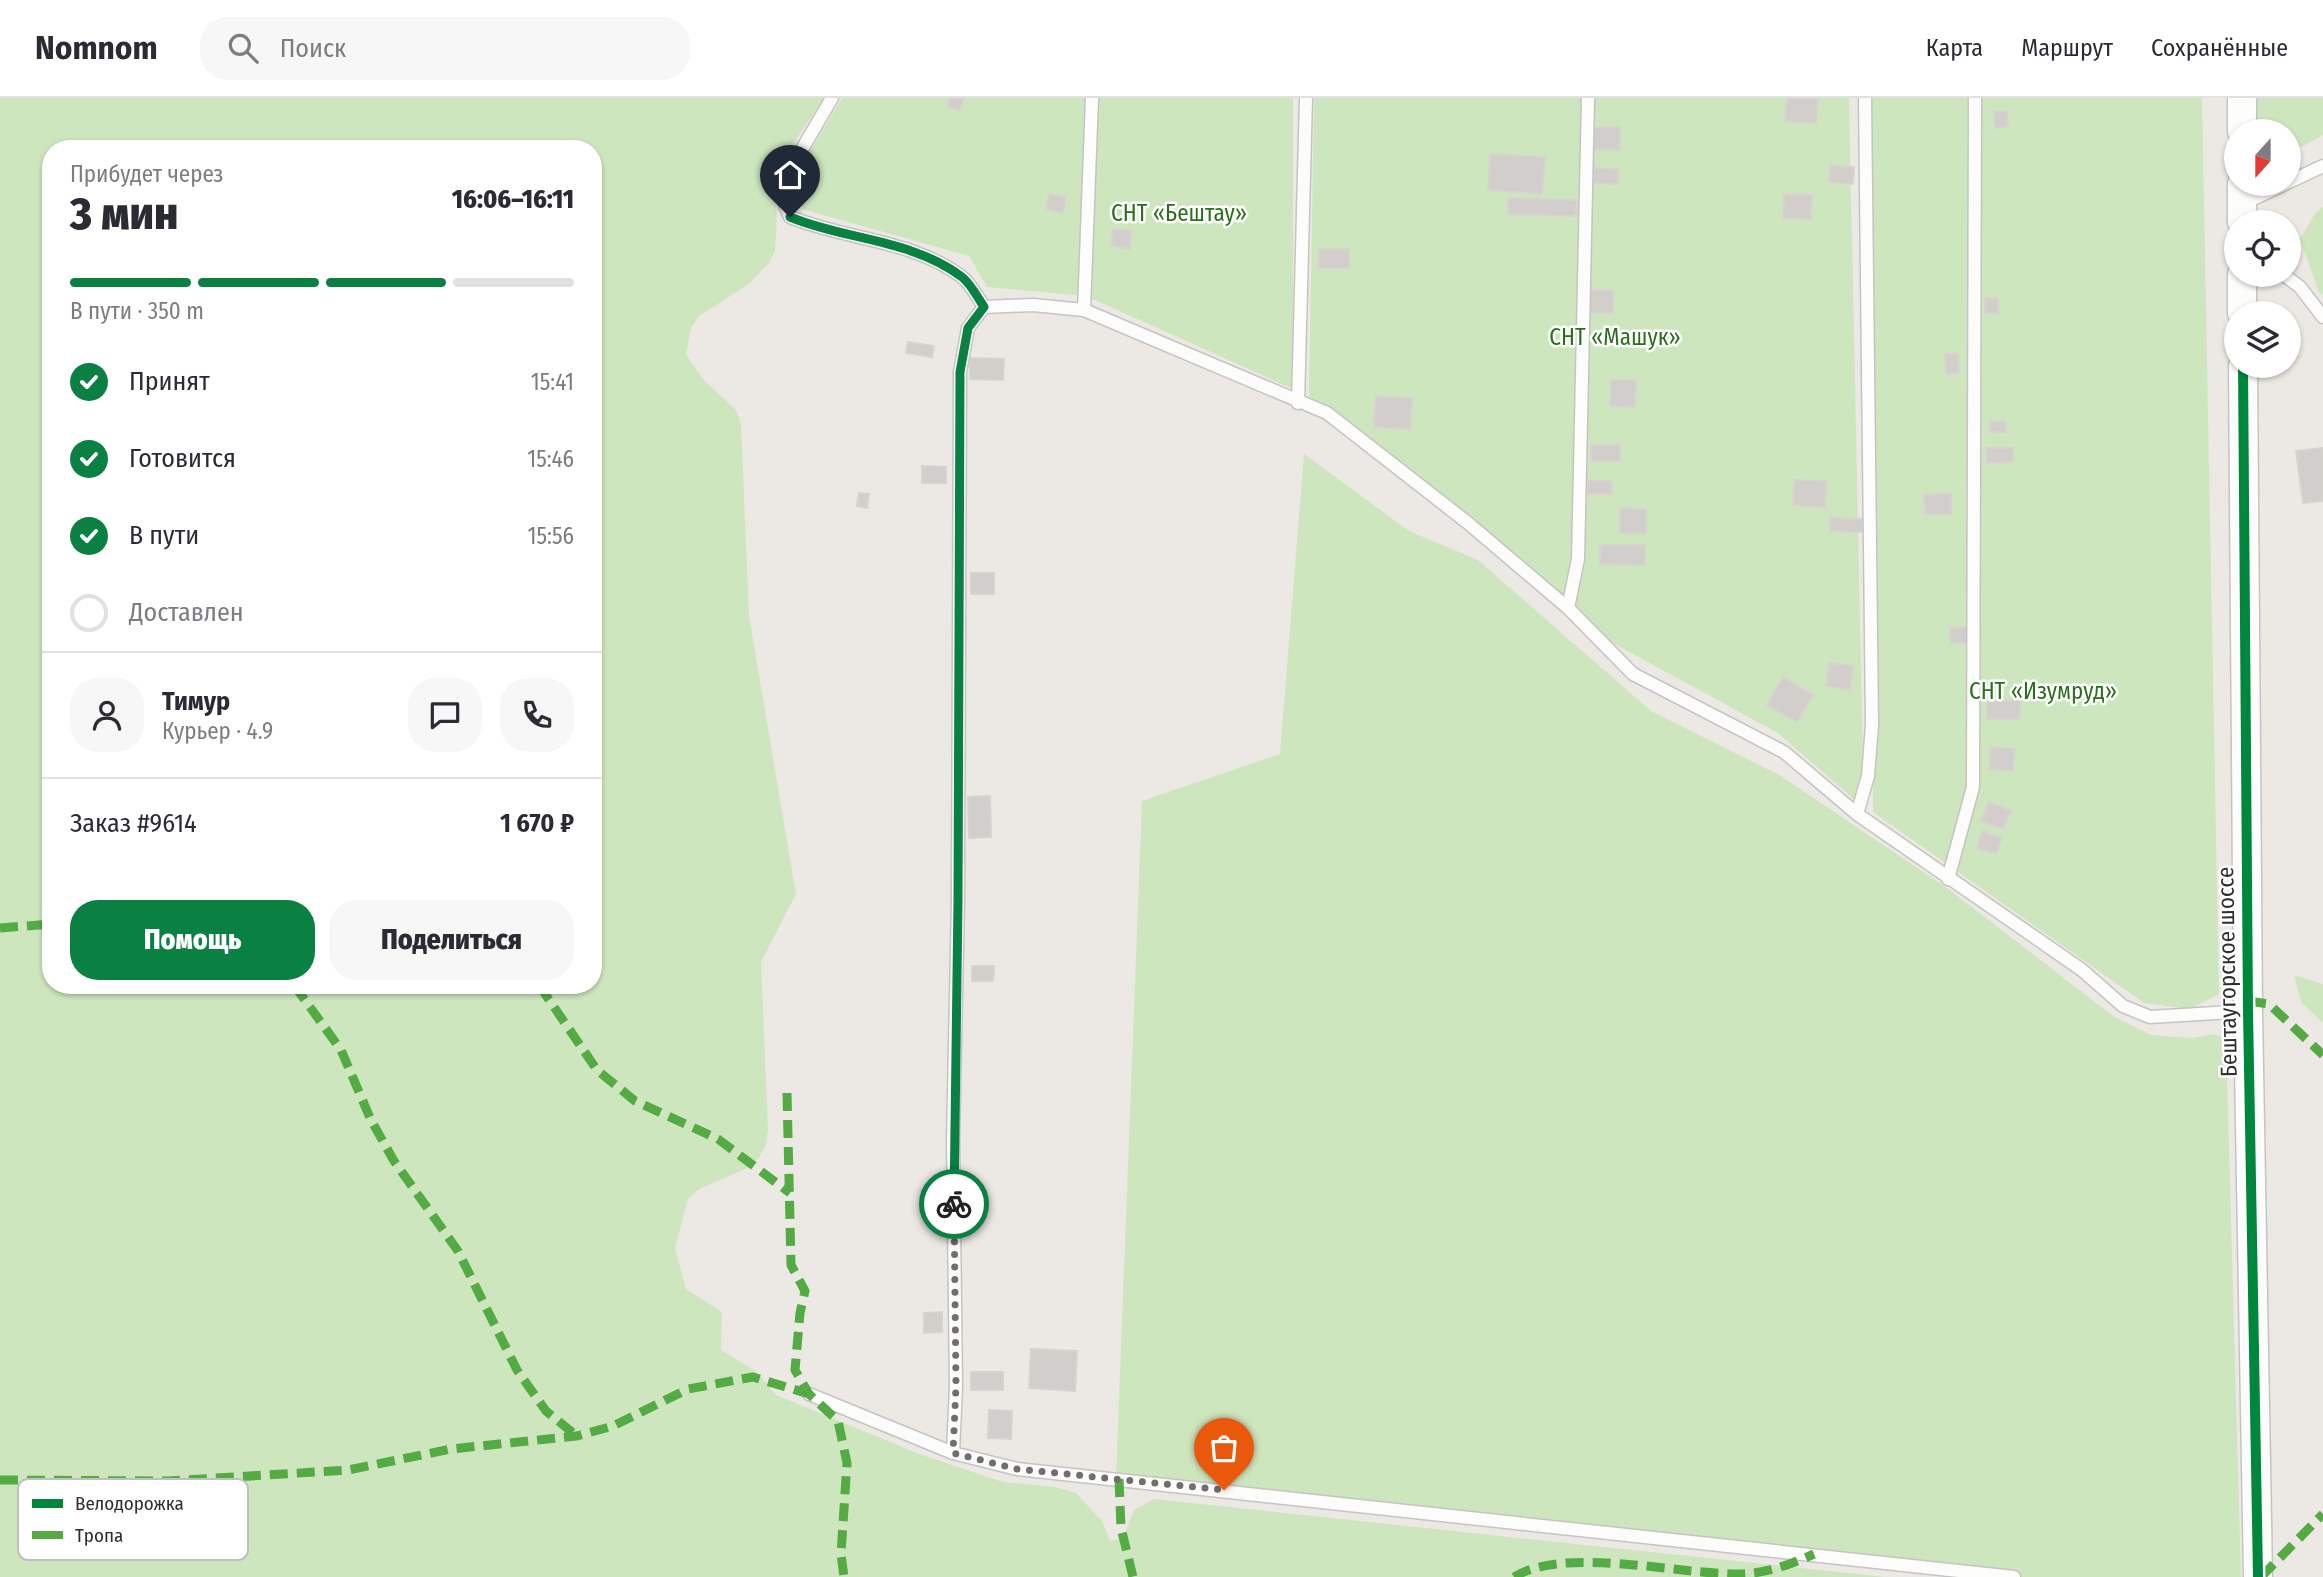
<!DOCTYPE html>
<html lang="ru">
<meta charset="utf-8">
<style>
:root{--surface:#fff;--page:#f7f7f7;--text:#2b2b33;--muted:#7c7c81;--line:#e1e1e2;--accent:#0b8043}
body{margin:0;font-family:"Fira Sans Condensed",sans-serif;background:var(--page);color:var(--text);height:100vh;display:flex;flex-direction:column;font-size:26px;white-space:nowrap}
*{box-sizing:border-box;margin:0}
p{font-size:23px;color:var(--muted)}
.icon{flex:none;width:38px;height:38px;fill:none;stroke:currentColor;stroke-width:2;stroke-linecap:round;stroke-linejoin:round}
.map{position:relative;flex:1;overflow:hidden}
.drawer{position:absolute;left:42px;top:42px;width:560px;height:854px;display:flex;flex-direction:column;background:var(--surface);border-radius:28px;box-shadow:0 2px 5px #0004}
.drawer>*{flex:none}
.needle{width:46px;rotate:201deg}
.fabs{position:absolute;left:2224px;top:21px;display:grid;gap:14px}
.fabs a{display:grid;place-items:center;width:77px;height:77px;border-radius:50%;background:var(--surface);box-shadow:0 2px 5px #0004;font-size:35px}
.pin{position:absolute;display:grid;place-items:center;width:60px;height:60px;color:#fff;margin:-72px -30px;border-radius:50% 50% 50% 0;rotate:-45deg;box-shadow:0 0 7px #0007}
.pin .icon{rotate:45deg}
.courier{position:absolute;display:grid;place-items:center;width:70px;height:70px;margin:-35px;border:5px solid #0b8043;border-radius:50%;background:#fff;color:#222;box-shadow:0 2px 9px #0007}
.overview em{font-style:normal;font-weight:800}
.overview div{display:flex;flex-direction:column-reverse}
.overview{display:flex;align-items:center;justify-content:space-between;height:119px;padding:0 28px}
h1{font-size:46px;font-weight:800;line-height:52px}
.bar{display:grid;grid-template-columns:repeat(4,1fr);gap:10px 7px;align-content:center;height:84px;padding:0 28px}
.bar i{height:9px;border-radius:5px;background:var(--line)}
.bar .selected{background:var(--accent)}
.bar p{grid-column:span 4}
.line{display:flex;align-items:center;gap:18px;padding:0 28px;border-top:2px solid var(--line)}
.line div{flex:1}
.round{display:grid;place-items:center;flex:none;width:74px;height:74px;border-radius:28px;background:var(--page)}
ol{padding:0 28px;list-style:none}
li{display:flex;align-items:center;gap:21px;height:77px}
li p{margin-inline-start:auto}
li .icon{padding:7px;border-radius:50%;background:var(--accent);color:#fff;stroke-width:4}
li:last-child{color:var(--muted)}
li i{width:38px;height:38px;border:4px solid var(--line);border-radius:50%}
.primary-button{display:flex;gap:14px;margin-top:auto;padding:14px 28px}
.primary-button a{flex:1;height:80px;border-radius:28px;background:var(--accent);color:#fff;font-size:28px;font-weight:800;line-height:80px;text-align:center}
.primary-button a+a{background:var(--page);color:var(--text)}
header{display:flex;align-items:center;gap:42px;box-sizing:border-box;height:98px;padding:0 35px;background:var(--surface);border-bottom:2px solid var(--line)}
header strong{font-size:33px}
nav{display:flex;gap:38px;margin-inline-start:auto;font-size:24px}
.search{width:490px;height:63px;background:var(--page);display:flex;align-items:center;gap:18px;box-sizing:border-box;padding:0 24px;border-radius:28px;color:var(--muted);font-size:26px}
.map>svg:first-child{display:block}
</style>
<header>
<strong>Nomnom</strong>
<div class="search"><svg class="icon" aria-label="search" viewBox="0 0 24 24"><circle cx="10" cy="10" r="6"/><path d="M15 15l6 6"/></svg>Поиск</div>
<nav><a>Карта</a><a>Маршрут</a><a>Сохранённые</a></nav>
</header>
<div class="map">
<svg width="2323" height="1479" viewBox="0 0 2323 1479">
<rect width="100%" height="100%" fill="#ece8e4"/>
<g fill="#cee6be" fill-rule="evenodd">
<path d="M0,0H824L773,76L777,119L775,152L769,165L749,186L699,218L691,230L686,257L704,282L736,312L741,326L749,518L796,796L761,864L768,1031L766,1047L759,1060L748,1070L699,1091L688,1101L675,1150L686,1191L722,1214L721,1252L757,1274L776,1297L922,1357L1003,1384L1055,1389L1076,1395L1102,1423L1110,1443L1123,1440L1134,1412L1154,1401L1885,1479H0ZM51,51H593V887H51Z"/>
<polygon points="842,0 1293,0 1293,291 1086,198 987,189 969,158 802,111 792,84"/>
<polygon points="1314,0 1849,0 1864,710 1778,635 1611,544 1309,298"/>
<polygon points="1870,0 2202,0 2219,896 2190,911 2144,905 1873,714"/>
<polygon points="2248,0 2323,0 2323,37 2302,49 2289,50 2289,33 2252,33"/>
<polygon points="2323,109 2323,197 2319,194 2300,141 2314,117"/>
<polygon points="1304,356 1409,433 1478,462 1651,613 1781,678 1947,790 2113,918 2151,937 2193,940 2214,936 2226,942 2241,1479 1999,1479 1116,1379 1142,703 1280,656"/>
<polygon points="2294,877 2323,886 2323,925 2301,904"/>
</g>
<g fill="#d1cecb" stroke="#d7d4d0" stroke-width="2">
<polygon points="950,0 964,0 959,13 947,8"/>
<polygon points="1787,0 1818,1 1816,25 1785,23"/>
<polygon points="2007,13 2008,29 1995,30 1994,14"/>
<polygon points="1592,29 1620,29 1620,52 1592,51"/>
<polygon points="1490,56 1545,59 1542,96 1488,92"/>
<polygon points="1830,68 1854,69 1853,86 1829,84"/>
<polygon points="1592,70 1618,71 1618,86 1592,85"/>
<polygon points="1049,96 1066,99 1063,115 1046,111"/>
<polygon points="1784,96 1812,97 1811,121 1783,120"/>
<polygon points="1508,100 1577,102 1576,118 1508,116"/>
<polygon points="1113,131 1132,133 1130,151 1111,148"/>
<rect x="1319" y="151" width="30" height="19"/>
<rect x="1590" y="192" width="23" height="23"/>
<rect x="1985" y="200" width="13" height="15"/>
<polygon points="908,244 934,248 932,259 906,255"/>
<polygon points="1945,256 1958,256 1959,275 1946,276"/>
<polygon points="970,260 1004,261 1003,282 970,281"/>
<polygon points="1611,282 1636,282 1635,309 1610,308"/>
<polygon points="1376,298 1412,300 1411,331 1374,329"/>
<rect x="1990" y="324" width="16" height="10"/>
<rect x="1591" y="347" width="29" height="16"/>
<polygon points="1986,350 2013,350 2013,364 1987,365"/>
<polygon points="2323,350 2323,403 2303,405 2296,353"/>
<polygon points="922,368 946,369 946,385 922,385"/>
<polygon points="1794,382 1826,383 1825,409 1793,407"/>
<rect x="1587" y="383" width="25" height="13"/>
<polygon points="859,395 869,396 867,410 857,408"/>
<polygon points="1951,396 1951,416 1925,416 1924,397"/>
<polygon points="1620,410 1646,411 1646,436 1620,435"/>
<polygon points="1830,420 1863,421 1862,434 1830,433"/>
<polygon points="1600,447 1645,447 1645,467 1600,466"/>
<rect x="971" y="475" width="23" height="21"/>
<polygon points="1968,529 1968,545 1950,545 1950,530"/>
<polygon points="1829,565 1853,568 1850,592 1826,588"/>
<polygon points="1783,579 1813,597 1797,624 1767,607"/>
<polygon points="2020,602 2020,621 1987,621 1987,603"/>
<polygon points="1991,649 2015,651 2013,673 1989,671"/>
<polygon points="990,698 991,739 969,740 968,699"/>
<polygon points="1989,704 2011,713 2003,731 1981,723"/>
<polygon points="1982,733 2002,740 1996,756 1977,750"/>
<polygon points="972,868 994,868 993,883 972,883"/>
<polygon points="942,1214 942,1234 924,1235 924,1215"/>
<polygon points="1031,1251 1077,1253 1075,1293 1029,1290"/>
<rect x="971" y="1274" width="32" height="18"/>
<polygon points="989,1312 1012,1313 1011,1341 988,1340"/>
</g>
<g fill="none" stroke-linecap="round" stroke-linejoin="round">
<defs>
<g id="service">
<path d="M832,0L784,82L782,99L790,119C846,142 912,141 962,179C971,186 978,200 984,209"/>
<polyline points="2289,84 2323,68"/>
<polyline points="2242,106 2285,86"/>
<polyline points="2284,177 2300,189 2323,219"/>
<polyline points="1084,212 1092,0"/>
<polyline points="1298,305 1306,0"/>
<polyline points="1568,510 1578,461 1588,0"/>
<polyline points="1857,716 1868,678 1872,627 1865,0"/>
<polyline points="1948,781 1973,689 1975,0"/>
<polyline points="809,1296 953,1355 1017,1371 2014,1479"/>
<polyline points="953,1355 956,1288 953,1042 958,803 960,274 968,230 984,209 1033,207 1084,212 1327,315 1468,425 1568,510 1633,576 1784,654 1857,716 2082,872 2123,908 2150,919 2248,913"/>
</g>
<g id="tertiary">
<polyline points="2242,0 2242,33"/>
<polyline points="2242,86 2242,124"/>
<polyline points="2242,177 2242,215"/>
<polyline points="2243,268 2248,913 2258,1479"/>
</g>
</defs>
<use href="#service" stroke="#c5c4c5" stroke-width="15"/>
<use href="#tertiary" stroke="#c5c4c5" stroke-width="31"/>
<use href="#service" stroke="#fcfcfb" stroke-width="12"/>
<use href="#tertiary" stroke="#fcfcfb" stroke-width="28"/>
<g stroke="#54ab44" stroke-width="9" stroke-dasharray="18 9" stroke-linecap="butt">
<polyline points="0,830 51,826"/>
<polyline points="294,887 341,952 371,1022 394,1063 458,1153 517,1272 546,1313 577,1338"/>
<polyline points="539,887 597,972 635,1003 718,1041 790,1095"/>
<polyline points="2248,903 2269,906 2323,957"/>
<polyline points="787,995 791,1167 805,1193 800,1215 795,1272 809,1296 838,1323 847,1365 841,1456 844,1479"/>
<polyline points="1119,1381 1121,1430 1133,1479"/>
<polyline points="0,1382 168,1383 348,1372 451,1351 577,1338 613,1328 688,1291 753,1279 809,1296"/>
<path d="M1514,1479C1564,1448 1677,1476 1737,1476C1765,1476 1789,1467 1814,1456"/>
<polyline points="2261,1479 2323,1416"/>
</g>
<defs>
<polyline id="cycleway" points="2243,268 2248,913 2258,1479"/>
</defs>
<use href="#cycleway" stroke="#fff" stroke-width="15"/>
<use href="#cycleway" stroke="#00873e" stroke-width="10"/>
</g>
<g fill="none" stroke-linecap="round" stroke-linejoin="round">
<polyline stroke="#706f6e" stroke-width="7" stroke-dasharray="0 12.6" points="954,1106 956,1288 953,1355 1017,1371 1224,1392"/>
<path stroke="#0b8043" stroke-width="9" d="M790,119C845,142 912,141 962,179C971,186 978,200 984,209L968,230L960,274L958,803L954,1106"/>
</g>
<g text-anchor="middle" stroke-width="5" stroke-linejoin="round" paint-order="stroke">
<g font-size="23" fill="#2c6e1b" stroke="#fff">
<text x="1179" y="123">СНТ «Бештау»</text>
<text x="1615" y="247">СНТ «Машук»</text>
<text x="2043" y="601">СНТ «Изумруд»</text>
</g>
<g font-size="23" fill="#2e2e2e" stroke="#fff">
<text transform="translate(2227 874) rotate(-91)" y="8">Бештаугорское шоссе</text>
</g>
</g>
<rect x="18" y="1381" width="230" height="81" rx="10" fill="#fff" stroke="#c0c0c0" stroke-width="2"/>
<rect x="32" y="1401" width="31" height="9" fill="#00873e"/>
<rect x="32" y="1433" width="31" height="8" fill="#54ab44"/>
<g font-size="19" fill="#2e2e2e">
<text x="75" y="1412">Велодорожка</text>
<text x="75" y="1444">Тропа</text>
</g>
</svg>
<div class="fabs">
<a><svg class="needle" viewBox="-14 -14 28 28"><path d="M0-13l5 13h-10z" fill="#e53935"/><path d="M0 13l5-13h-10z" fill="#7c7c81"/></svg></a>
<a><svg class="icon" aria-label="locate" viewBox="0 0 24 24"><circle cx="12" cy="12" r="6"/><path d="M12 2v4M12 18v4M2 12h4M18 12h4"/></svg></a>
<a><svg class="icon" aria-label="layers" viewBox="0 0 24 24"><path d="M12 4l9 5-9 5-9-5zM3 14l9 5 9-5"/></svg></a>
</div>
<div class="pin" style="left:1224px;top:1392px;background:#ea580c"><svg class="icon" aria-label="bag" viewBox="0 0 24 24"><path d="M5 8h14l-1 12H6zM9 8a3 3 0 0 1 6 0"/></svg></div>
<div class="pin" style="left:790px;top:119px;background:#1f2937"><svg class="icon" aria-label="home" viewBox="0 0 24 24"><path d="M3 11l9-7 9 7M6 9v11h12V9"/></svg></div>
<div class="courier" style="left:954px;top:1106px"><svg class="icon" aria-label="bike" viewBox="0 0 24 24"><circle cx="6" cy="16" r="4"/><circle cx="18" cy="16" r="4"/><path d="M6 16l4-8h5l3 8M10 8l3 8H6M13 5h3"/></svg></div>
<section class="drawer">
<div class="overview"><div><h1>3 мин</h1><p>Прибудет через</p></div><em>16:06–16:11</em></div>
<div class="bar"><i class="selected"></i><i class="selected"></i><i class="selected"></i><i></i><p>В пути · 350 m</p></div>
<ol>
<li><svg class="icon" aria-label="check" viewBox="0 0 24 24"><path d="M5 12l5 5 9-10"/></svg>Принят<p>15:41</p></li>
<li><svg class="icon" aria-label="check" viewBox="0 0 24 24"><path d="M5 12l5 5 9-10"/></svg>Готовится<p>15:46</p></li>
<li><svg class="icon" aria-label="check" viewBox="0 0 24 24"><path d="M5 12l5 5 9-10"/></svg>В пути<p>15:56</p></li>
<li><i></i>Доставлен</li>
</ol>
<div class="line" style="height:126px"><a class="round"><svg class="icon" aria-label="person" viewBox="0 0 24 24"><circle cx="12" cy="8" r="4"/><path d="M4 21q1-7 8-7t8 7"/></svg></a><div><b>Тимур</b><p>Курьер · 4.9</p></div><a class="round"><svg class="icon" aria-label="chat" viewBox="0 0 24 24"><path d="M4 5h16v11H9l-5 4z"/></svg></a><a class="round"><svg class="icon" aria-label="phone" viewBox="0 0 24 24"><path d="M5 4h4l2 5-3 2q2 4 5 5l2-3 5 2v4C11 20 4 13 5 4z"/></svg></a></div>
<div class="line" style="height:91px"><div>Заказ #9614</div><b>1 670 ₽</b></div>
<div class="primary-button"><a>Помощь</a><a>Поделиться</a></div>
</section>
</div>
